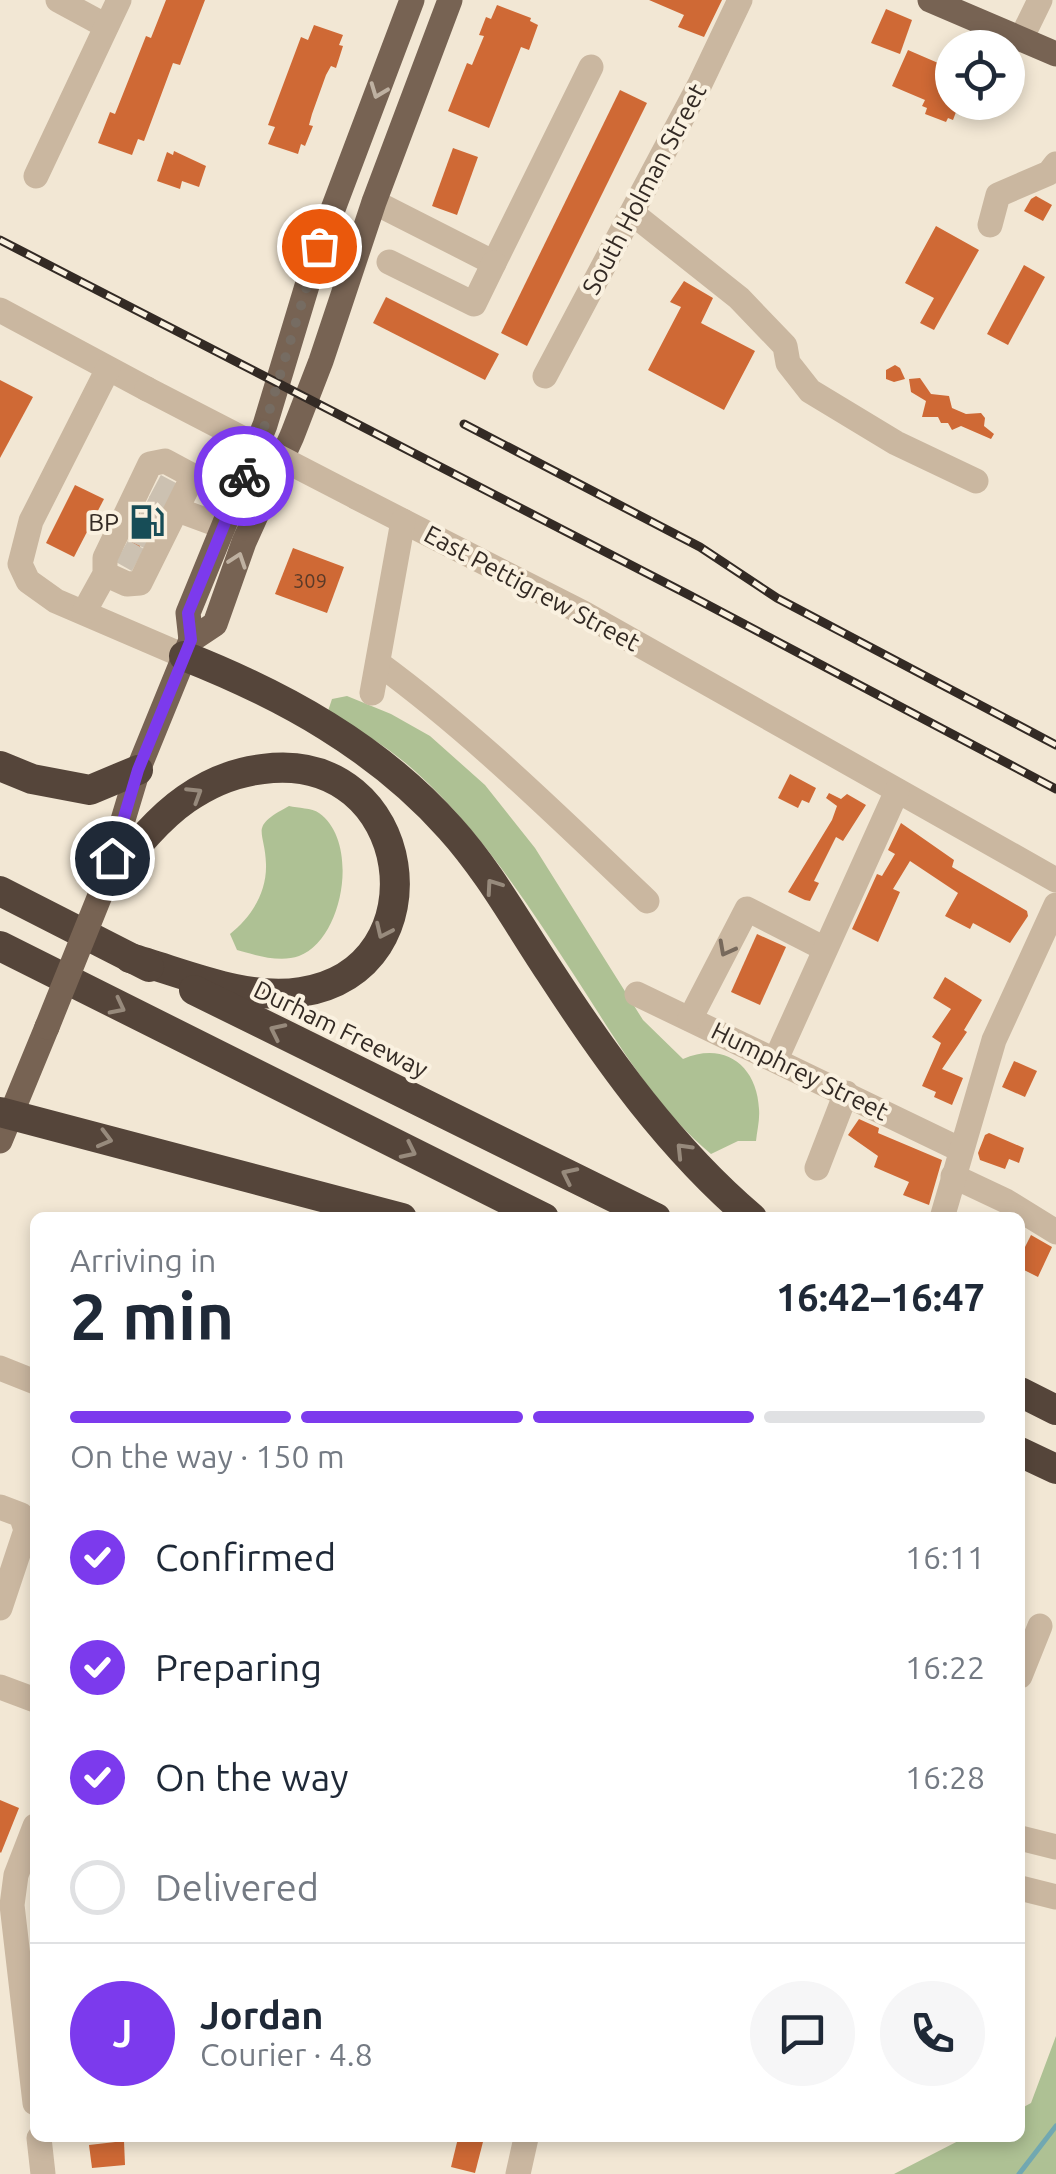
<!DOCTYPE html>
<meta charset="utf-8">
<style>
:root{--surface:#fff;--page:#f6f6f7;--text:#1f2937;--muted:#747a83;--line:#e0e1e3;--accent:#7c3aed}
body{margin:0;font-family:Ubuntu,sans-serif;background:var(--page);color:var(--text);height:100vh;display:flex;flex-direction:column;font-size:38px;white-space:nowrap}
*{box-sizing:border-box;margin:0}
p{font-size:32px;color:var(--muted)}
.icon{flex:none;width:55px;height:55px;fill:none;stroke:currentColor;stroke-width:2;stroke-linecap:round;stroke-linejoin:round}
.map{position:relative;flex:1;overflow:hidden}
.drawer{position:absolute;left:30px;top:1212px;width:995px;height:930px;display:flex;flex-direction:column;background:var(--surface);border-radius:15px;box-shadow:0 5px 15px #0003}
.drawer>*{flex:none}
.tools{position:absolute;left:935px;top:30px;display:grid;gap:20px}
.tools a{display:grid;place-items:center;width:90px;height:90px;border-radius:50%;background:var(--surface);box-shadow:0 5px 15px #0003;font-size:50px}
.pin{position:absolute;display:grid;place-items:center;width:85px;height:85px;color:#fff;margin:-42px;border:5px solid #fff;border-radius:50%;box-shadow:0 2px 10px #0007}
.courier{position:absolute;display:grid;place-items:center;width:100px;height:100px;margin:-50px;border:8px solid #7c3aed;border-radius:50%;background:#fff;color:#222;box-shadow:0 2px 12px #0007}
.headline em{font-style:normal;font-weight:600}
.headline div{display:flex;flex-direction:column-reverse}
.headline{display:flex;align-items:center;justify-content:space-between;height:170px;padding:0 40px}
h1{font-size:65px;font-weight:600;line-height:75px}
.bar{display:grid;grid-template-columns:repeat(4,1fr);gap:15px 10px;align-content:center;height:120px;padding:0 40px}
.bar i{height:12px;border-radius:8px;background:var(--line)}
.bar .current{background:var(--accent)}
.bar p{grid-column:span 4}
.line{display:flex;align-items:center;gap:25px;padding:0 40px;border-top:2px solid var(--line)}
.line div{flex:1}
.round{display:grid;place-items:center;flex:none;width:105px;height:105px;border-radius:52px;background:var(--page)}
ol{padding:0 40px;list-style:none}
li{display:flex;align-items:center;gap:30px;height:110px}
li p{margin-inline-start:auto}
li .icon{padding:10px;border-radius:50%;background:var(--accent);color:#fff;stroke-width:4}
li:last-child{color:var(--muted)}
li i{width:55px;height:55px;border:5px solid var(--line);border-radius:50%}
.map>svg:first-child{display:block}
</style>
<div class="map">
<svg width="1056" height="2174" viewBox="0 0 1056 2174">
<rect width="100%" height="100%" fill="#f2e7d4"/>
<g fill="#aec194">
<path d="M347,696L391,714L430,736L485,785L535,848L643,1020L683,1059C724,1041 757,1065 759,1109C760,1120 757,1131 756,1141H738L711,1154C653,1105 617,1041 576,978C529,906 481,831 416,772C390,748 358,730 328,711L332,699Z"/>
<path d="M289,806C298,808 312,808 319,813C360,842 344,939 299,956C280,963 255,955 237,950L230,934C251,917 267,893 266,864C265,829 248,828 289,806Z"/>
<polygon points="1056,2036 1056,2174 894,2174 964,2138 1020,2138 1020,2109 1031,2103"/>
</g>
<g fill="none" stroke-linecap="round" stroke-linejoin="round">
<polyline stroke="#71a8b1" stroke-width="5" points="1019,2174 1056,2126"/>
</g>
<g fill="#cf6935">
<polygon points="166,0 205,0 180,65 173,63 144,141 138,139 132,155 98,143 110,112 115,114 146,36 151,38"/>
<polygon points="649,0 722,0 704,37 678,27 684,15"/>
<polygon points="497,5 531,18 530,21 538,25 529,50 521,47 489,128 448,111 467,63 472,65 484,36 479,35 486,17 491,19"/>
<polygon points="886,9 912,20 900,54 871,43"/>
<polygon points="314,25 343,35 339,45 343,46 336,68 331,66 326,75 312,114 309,125 313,126 305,146 301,144 298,154 268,144 275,127 268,125 301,37 308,40"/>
<polygon points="908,50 952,69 952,102 959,104 953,120 948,118 946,122 925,114 927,108 922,106 925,100 892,86"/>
<polygon points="620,90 647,103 527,346 501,333"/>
<polygon points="453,148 478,157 457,215 432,206"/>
<polygon points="174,151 206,166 199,187 182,181 180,189 157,181 167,152 173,155"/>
<polygon points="1036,196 1052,205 1043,221 1024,211 1031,199"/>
<polygon points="936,226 979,250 934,330 920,323 934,298 905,283"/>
<polygon points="1024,265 1045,277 1008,345 987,334"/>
<polygon points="684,281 713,298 701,323 755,351 724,410 648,370 681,307 670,302"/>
<polygon points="386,297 499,354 485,380 373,323"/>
<polygon points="895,365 900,368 905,379 894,382 886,379 886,370"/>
<polygon points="920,378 931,394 949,396 952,408 966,414 981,413 985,418 984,426 994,434 991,439 961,426 952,430 948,423 941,423 938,417 922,417 926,401 911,392 909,379"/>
<polygon points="0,380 33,397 0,458"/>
<polygon points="162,478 171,483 130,567 121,562"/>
<polygon points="75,485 104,499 74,557 46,543"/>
<polygon points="293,548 344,567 327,613 275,594"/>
<polygon points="790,774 816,788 809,803 802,800 798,808 778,798"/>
<polygon points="829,793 841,799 847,794 866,805 843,841 836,837 814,881 819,883 810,901 805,900 788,892 832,820 837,806 826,798"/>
<polygon points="901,823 954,860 952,867 1027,911 1028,916 1010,943 973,923 970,929 945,916 958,893 910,861 893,889 900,892 878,942 852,929 877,874 882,876 895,854 888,850"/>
<polygon points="757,934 786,947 760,1005 731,992"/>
<polygon points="945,977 982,1000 964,1030 967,1032 942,1069 963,1078 952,1105 934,1097 936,1092 922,1086 941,1043 932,1037 951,1009 933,998"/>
<polygon points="1014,1061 1037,1071 1025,1097 1002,1087"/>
<polygon points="859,1119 879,1128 878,1133 942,1160 929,1205 903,1195 909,1182 874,1167 878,1156 848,1135"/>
<polygon points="989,1133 1024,1148 1019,1163 1009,1159 1005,1169 980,1160 978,1153 985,1135"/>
<polygon points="1031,1235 1052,1247 1038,1277 1020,1268 1020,1257"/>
<polygon points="0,1800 19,1808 1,1853 0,1852"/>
<polygon points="458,2138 484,2138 475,2173 451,2167"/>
<polygon points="124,2141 125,2165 92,2168 89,2145"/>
</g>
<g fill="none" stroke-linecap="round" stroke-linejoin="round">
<g stroke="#ccc1b1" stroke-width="25" stroke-dasharray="25 12" stroke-linecap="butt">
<polyline points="155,486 172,495"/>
<polyline points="144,507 161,516"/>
<polyline points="133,529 150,537"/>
<polyline points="122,551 138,560"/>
</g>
<g stroke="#cab7a0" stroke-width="25">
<polyline points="58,0 106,26"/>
<polyline points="1021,39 1040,0"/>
<polyline points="36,176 119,0"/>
<polyline points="374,202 494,263 591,67"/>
<polyline points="632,213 739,298 785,346 788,363 810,391 896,443 976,481"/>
<polyline points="990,225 998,195 1049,173 1056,164"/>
<polyline points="389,262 474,304 494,263"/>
<polyline points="0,310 147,389"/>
<polyline points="108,369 31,521 20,564 28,581 56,601 184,656"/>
<polyline points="545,376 700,84 740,0"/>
<polyline points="356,497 583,613 1056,880"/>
<polyline points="178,510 224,527"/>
<polyline points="84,612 105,574 105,558 150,464 165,461 193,476 140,583 127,584 105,574"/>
<path d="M378,663C475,734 560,819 647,901"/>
<polyline points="372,693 403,521"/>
<polyline points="637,994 961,1150"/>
<polyline points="690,1019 747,909 825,949"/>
<polyline points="776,1059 897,791"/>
<polyline points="817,1168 846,1093"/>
<polyline points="953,1176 1006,1201 1056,1232"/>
<polyline points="942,1218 994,1040 1056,905"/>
<polyline points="0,1368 35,1382"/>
<polyline points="0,1507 21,1515 26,1530 0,1608"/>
<polyline points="1020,1676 1040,1626"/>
<polyline points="0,1687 35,1700"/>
<polyline points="35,1826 16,1875 12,1905 35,2103"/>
<polyline points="1020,1838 1056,1847"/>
<polyline points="1020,1888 1056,1897"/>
<polyline points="39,2138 43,2174"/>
<polyline points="518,2174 526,2138"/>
</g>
<g stroke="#776353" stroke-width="25">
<polyline points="930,0 1056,54"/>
<polyline points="191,640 188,613 265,425 319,246 412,0"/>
<polyline points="104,883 138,770 191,640 215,624 244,542 292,436 321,361 374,202 450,0"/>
<polyline points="0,1141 47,1027"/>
</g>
<g stroke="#55453a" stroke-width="30">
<path d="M184,656C283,695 378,747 450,828C489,871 518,924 550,972C608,1061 670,1148 752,1218"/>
<polyline points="0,766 32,779 90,790 138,770"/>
<path d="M103,888C128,857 153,822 186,799C209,783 236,772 263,769C415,749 446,970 301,992C245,1001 184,973 130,958"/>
<polyline points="0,891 149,967"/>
<polyline points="0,946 544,1218"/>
<polyline points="194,990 656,1218"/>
<polyline points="0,1112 402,1218"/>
<polyline points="1020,1392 1056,1410"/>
<polyline points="1020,1452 1056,1469"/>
</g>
<defs>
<g id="rail">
<polyline points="0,240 691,596 1056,789"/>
<polyline points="464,424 700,547 777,598 1056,745"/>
</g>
</defs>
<use href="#rail" stroke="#332a24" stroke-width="9"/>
<use href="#rail" stroke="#faf1e0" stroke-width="5" stroke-dasharray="15" stroke-linecap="butt"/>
<polyline stroke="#cab7a0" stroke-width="25" points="147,389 356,497"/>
<polyline stroke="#776353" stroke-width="25" points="47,1027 103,888"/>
</g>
<defs><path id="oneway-chevron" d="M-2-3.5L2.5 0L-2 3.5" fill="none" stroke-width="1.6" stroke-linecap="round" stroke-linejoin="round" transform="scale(2.5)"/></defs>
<g stroke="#bfb1a1">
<use href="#oneway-chevron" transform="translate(378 91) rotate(111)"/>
<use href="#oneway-chevron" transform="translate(238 560) rotate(-71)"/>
</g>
<g stroke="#978a7c">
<use href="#oneway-chevron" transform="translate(195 794) rotate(-32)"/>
<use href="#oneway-chevron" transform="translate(493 886) rotate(-125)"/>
<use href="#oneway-chevron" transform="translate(383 931) rotate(115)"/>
<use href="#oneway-chevron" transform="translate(118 1007) rotate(27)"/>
<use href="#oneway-chevron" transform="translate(277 1031) rotate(-154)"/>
<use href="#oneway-chevron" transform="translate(105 1139) rotate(15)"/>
<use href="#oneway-chevron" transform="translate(683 1150) rotate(-134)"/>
<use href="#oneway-chevron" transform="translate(409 1151) rotate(26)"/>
<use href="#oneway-chevron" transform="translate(569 1175) rotate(-154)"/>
</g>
<use stroke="#77695c" href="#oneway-chevron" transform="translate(726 949) rotate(118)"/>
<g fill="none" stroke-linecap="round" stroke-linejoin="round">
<polyline stroke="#766c62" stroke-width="10" stroke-dasharray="0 18" points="244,476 265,425 319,246"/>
<polyline stroke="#7c3aed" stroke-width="12" points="112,858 138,770 191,640 188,613 244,476"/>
</g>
<defs>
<symbol id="fuel-bare" viewBox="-9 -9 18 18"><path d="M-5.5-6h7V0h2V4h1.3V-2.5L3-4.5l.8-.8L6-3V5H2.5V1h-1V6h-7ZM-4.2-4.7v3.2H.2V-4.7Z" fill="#174d57" stroke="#faf1e0" stroke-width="2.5" paint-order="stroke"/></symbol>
</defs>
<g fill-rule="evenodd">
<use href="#fuel-bare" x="122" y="497" width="50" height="50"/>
</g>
<g text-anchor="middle" stroke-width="8" stroke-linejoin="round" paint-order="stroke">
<g font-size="20" fill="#5a3a28">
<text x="310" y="588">309</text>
</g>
<g font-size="25" fill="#332a24" stroke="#faf1e0">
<text transform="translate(644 189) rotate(-62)" y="9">South Holman Street</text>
<text transform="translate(532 588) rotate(28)" y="9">East Pettigrew Street</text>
<text transform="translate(341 1029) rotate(26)" y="9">Durham Freeway</text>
<text transform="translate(800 1071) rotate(26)" y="9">Humphrey Street</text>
</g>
<g font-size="25" fill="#332a24" stroke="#faf1e0" text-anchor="end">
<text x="119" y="531">BP</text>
</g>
</g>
</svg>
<div class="tools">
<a><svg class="icon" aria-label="locate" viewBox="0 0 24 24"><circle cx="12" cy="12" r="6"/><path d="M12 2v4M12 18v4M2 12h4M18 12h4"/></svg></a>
</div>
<div class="pin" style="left:319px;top:246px;background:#ea580c"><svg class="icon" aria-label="bag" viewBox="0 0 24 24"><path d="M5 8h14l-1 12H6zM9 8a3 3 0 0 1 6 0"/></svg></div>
<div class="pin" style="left:112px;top:858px;background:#1f2937"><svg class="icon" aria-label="home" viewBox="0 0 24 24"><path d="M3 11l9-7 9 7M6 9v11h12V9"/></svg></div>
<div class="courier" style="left:244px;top:476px"><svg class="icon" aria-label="bike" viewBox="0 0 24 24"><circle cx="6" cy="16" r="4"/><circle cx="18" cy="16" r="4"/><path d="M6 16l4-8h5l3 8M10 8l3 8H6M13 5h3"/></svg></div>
<section class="drawer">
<div class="headline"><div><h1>2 min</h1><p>Arriving in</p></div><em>16:42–16:47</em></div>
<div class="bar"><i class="current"></i><i class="current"></i><i class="current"></i><i></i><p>On the way · 150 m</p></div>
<ol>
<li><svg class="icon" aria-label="check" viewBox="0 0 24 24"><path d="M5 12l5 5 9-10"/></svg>Confirmed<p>16:11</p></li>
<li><svg class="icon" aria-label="check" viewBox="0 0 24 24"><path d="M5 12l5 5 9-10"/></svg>Preparing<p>16:22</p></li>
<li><svg class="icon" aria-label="check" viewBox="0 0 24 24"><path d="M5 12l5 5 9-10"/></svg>On the way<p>16:28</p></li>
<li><i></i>Delivered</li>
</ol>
<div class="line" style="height:180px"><b class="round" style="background:var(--accent);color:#fff">J</b><div><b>Jordan</b><p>Courier · 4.8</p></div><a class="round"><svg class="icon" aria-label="chat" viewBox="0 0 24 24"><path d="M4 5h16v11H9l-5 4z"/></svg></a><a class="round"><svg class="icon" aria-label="phone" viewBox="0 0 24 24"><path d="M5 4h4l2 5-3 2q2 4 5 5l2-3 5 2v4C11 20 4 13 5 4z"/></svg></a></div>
</section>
</div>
